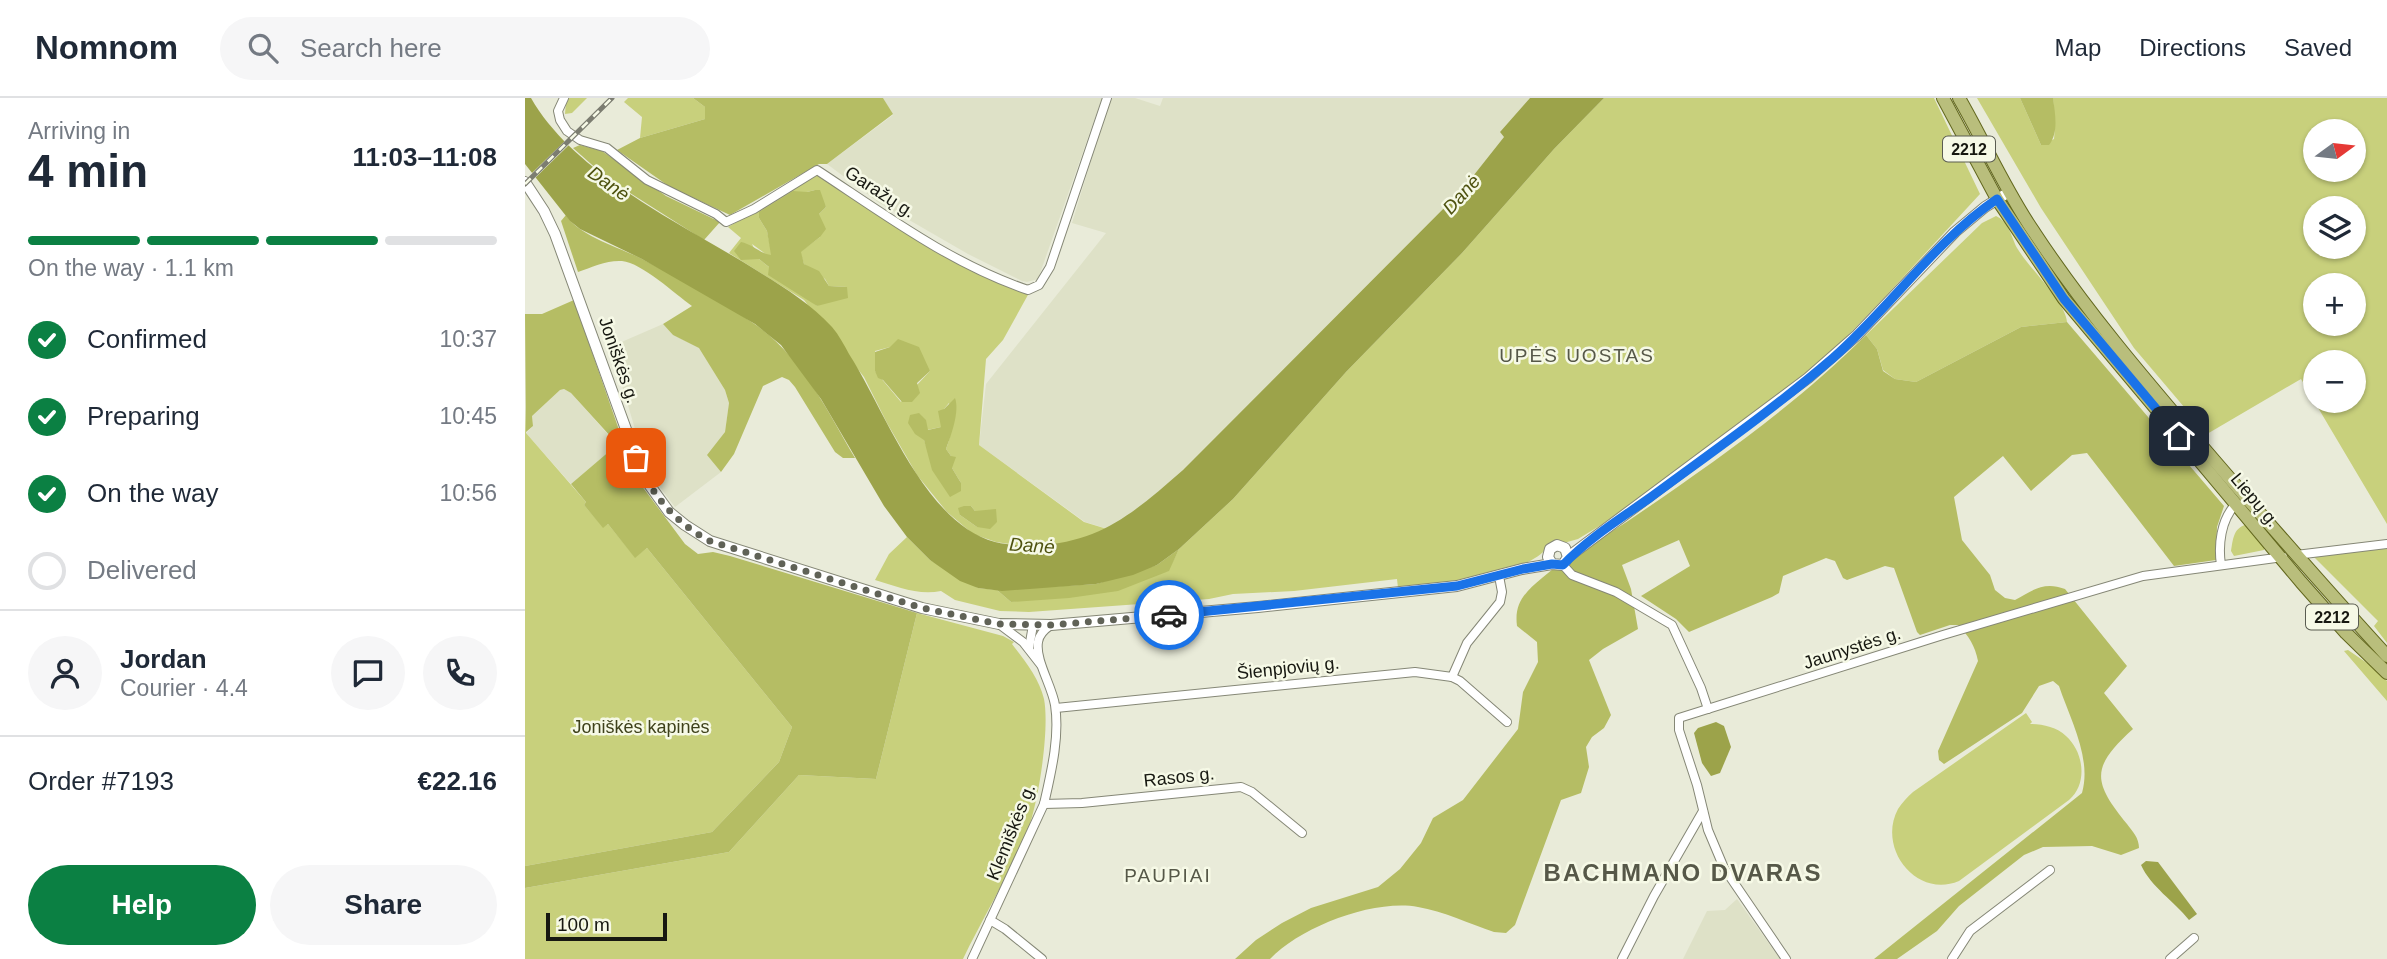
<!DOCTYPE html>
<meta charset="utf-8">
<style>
:root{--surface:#fff;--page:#f6f6f7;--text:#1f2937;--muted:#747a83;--line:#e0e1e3;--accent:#0b8043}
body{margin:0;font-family:Arial,sans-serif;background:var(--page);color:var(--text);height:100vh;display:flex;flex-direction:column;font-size:26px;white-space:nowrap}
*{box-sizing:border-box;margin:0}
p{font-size:23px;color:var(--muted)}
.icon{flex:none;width:38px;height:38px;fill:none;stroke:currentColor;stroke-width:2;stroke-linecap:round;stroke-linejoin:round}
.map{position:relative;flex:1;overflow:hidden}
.sheet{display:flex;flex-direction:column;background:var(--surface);width:525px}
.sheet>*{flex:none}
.needle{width:46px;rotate:75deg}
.fabs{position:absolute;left:1778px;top:21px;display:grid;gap:14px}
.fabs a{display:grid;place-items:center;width:63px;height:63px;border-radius:50%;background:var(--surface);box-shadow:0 2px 5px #0004;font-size:35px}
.scale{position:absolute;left:21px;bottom:18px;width:121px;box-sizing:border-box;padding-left:7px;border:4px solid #171811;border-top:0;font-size:19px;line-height:24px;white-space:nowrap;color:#171811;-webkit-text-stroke:5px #f6f9e6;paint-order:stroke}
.pin{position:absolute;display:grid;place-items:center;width:60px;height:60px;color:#fff;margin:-30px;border-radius:14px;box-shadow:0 4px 10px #0006}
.courier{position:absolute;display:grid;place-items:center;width:70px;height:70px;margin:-35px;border:5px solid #1a73e8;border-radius:50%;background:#fff;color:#222;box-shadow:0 2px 9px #0007}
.summary em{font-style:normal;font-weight:700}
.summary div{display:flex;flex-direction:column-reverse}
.summary{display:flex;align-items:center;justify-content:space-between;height:119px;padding:0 28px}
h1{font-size:46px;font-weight:700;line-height:52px}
.bar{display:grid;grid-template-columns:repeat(4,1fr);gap:10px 7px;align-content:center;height:84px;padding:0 28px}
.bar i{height:9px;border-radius:5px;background:var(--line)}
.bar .active{background:var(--accent)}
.bar p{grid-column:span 4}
.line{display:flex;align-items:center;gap:18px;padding:0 28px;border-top:2px solid var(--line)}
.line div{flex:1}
.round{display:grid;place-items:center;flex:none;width:74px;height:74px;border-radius:37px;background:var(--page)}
ol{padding:0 28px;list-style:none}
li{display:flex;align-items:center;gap:21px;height:77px}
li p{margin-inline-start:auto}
li .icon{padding:7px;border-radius:50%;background:var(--accent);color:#fff;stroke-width:4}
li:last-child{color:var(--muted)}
li i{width:38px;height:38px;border:4px solid var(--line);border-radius:50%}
.primary-button{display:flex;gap:14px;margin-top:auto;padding:14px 28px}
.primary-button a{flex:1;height:80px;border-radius:42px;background:var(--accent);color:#fff;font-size:28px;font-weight:700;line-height:80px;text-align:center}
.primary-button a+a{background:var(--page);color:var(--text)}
header{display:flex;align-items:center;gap:42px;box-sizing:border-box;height:98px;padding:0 35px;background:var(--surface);border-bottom:2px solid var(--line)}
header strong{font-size:33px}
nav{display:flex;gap:38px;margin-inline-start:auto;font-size:24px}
.search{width:490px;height:63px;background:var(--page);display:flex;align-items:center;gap:18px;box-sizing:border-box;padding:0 24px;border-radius:38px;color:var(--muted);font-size:26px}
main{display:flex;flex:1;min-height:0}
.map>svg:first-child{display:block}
</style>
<header>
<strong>Nomnom</strong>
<div class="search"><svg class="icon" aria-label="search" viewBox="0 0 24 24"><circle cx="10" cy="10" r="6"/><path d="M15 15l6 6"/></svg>Search here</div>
<nav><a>Map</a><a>Directions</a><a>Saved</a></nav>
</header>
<main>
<section class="sheet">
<div class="summary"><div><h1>4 min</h1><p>Arriving in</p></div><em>11:03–11:08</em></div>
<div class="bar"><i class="active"></i><i class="active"></i><i class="active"></i><i></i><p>On the way · 1.1 km</p></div>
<ol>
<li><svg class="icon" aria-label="check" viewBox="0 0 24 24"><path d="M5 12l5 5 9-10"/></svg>Confirmed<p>10:37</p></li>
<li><svg class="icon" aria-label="check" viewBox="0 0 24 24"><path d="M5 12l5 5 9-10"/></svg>Preparing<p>10:45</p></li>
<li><svg class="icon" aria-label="check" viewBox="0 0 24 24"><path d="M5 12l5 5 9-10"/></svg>On the way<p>10:56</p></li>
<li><i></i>Delivered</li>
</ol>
<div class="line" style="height:126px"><a class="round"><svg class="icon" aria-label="person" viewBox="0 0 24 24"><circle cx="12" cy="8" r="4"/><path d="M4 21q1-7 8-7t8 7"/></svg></a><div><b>Jordan</b><p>Courier · 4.4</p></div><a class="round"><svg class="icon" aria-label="chat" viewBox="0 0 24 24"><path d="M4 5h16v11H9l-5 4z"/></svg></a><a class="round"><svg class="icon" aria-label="phone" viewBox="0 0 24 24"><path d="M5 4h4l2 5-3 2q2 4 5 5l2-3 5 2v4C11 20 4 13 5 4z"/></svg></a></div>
<div class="line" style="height:91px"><div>Order #7193</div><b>€22.16</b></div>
<div class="primary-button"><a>Help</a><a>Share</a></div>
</section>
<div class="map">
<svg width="1862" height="861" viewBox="0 0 1862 861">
<rect width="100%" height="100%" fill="#e9ebd9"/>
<g fill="#dee1c7">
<polygon points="358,0 577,0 513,181 502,184 497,183 443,156 353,104 302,66 368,17"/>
<polygon points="585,0 610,0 635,8 638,0 1005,0 975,34 979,39 937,92 658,372 617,408 583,431 560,424 454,347 461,286 581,135 547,125"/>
<polygon points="138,226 148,237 174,249 200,292 204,305 200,334 183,357 196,374 150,409 127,379 120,365 95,280 96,275 91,258 85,249"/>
<polygon points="39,291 46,295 87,341 89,347 87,351 46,386 1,335 8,328 7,318 35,292"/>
<polygon points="1212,801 1255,861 1158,861 1182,813 1200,812"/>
</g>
<g fill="#c8d07c" fill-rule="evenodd">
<polygon points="44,0 62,0 47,15 40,16 41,3"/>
<polygon points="103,0 168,0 180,9 180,21 115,40 117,19 99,4"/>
<path d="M1079,0H1409L1455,96L1358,201L1308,253L1275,280L1172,359L1076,427L1053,441L1021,450C1005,477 904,486 873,490L872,481L769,493L708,496L684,501L504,514L475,513L430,502L416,493C393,498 371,488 350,482L364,456L382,439L405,462L453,490L472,492L486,504L643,473L654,451L708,401L821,274L937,155L1029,51Z"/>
<path d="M1452,0H1495L1516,47L1529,41L1530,30L1528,0H1862V426L1776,281L1682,336L1609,250L1516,110ZM1790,33H1829V72H1790ZM1790,110H1829V149H1790ZM1790,187H1829V226H1790ZM1790,264H1829V303H1790Z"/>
<path d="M293,77L458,178L487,191L504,195L478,242L461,261L454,347L559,424L582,431L558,441L531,447L499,448L471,444L448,436L422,414L392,377L362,325L339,279L279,202L204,155L216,140L203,129ZM290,92L301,109L294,116L295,139L275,154L279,166L300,181L304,188L322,189L292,208L234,161L227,146L242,157H247L242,133L234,120L268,94H282ZM365,249L405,273L376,304L350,273V253ZM424,305L430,317C426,328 426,339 421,351L426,358L427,370L436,385L404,356L399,342L402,332L416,329L419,311ZM446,408L450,413H459L452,429L435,417Z"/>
<path d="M1471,118C1484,124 1486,138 1492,150C1504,170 1541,205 1542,224L1496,229L1391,284L1370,281L1358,272L1352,251L1341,237L1457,125Z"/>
<polygon points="0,309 1,335 61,404 59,407 78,429 83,426 110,459 122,450 267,629 254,664 187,734 0,768"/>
<path d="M1720,427L1739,448V452L1709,458L1706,453C1708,442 1708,431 1720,427Z"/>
<polygon points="1862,450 1862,545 1849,528 1853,523 1789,459"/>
<path d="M392,515L478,538L489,544L487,546C500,563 514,580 519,601C525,631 513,709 501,737C482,780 458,820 438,861H0V790L204,754L274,677L351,681Z"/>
<polygon points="1823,552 1842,565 1844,563 1862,583 1862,603 1819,553"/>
<path d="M1501,615L1507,624L1505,626C1517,626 1532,629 1541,638C1559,654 1563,686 1544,702L1434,783C1391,801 1352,750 1373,711C1377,705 1382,699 1388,694Z"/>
</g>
<g fill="#b5bd64">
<polygon points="168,0 358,0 368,16 302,66 294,66 205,117 145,89 92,52 115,40 180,21 180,9"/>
<path d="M1495,0H1528C1530,16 1534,34 1524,47H1516Z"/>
<polygon points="55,47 77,53 141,98 195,124 179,142 83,81 48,50"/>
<path d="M290,92H295L301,109L294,116L301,131L295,139L276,154L279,166L294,173L304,188L322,189L323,200L292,208L243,177L244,169L234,161L216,162L209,153L216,144C227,146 236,156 246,157L242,133L234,120V114L268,93L282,94Z"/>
<path d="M41,117C53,138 97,150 119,162C156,182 197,203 231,227C277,259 302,312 330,360H318L310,354L270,289L264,282L257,279L238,288L209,356L196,374L182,357L200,334L204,305L200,292L174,250L148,237L138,226L167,208C150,196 117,165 97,163C82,162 67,169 53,174L36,123Z"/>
<polygon points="49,202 102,355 105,372 160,446 173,456 188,454 205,458 392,515 351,681 274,677 204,754 0,790 0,768 187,734 254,664 267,629 122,450 110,460 83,426 78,430 59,407 61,404 46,386 87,351 87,340 46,295 39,291 35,292 7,318 8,328 1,334 0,216 17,216"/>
<path d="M1542,224L1699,408L1692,429L1691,462L1649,468L1562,355L1547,357L1506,393L1478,358L1429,399L1437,442L1465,477L1470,492L1480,500L1490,502C1508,492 1519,483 1540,491L1602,568L1579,595L1608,631C1566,669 1567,683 1602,726C1608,734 1614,740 1614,750L1596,757L1567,748L1518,749L1499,757L1434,808L1412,833L1372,861H1349L1557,695C1567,660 1545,621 1534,588L1528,583L1514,588L1497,615L1419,666L1414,662L1413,653L1453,563C1450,548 1444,538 1433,527H1425L1395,537L1392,534L1369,470L1360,468L1322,482L1318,480L1310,463L1301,460L1258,478L1254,495L1247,499L1164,534L1151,521L1116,498L1165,468L1154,442L1097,467L1106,491L1113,531L1078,551L1064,562L1086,617L1079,630L1067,639L1061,649L1064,669L1056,695L1036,702L990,827L981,835L969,834C945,826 918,813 893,809C848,801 776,829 745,861H710L731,842L757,825L786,810L853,789L875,771L896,745L908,720L938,702L993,631L998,594L1013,564L1012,544L992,528C989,505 1000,494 1017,480C1043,457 1077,441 1106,421C1188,365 1271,307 1341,237L1352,251L1358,273L1370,281L1391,284L1496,229Z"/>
<polygon points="373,241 394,249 405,273 392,285 395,295 387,304 377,304 358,282 353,280 350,273 350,254 365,249"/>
<path d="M430,300C435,313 426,338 421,351L426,358L431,359L427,370L436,385V393L425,399L407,372L399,342L390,336L383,325L385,317L394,315L401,322L403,332L416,329L413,313L419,311Z"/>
<polygon points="439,408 446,408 450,413 471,411 472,424 465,431 452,429 435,417 433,410"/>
<polygon points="654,451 644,473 593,493 544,500 486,504 472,492 571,486 632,467"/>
</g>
<g fill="#9ca34a">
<path d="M0,0H6C50,77 158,126 231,172C258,189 285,205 307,229C314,237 319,247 324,256C360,312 399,425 470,444C483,447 498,448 512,447C576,445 612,412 658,372L937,92L979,39L975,34L1005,0H1079L1029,51L937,155L821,274L708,401L654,451L632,467L608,477L571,486L477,493L453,490L435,483L405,462L382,439L359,408L296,301L256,247L230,226L117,161L55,131L45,123L0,66Z"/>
<polygon points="1191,624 1199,628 1206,649 1195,675 1186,678 1177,665 1169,635 1173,630"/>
<path d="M1621,763L1633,764L1672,816L1664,822C1649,803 1626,789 1616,767Z"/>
</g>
<polygon fill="#e9ebd9" points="43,40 47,44 9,81 5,77"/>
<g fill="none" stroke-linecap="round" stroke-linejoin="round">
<defs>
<g id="street">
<path d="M39,0L33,13L35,22L42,33L55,42L82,50L122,82L191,116L201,124L229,111L292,72C359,116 426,166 503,192L514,187L525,169L582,0"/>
<polyline points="1771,457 1862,446"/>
<polyline points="1038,467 1047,477 1091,494 1147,527 1176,590 1183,611"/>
<path d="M1696,467C1693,447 1696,422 1710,407"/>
<polyline points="474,526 498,544 516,567"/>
<polyline points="504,550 508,527"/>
<polyline points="927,579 942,545 975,504 977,494 974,478"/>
<polyline points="531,610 890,574 927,579 935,583 982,624"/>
<polyline points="519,706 557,705 716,689 727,694 777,735"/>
<polyline points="465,822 480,831 517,861"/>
<path d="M447,861L519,706C526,675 535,639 530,607C527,588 510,562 513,544C514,536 520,531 526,527"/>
<polyline points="1097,861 1129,798 1178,713"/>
<polyline points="1261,861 1199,770 1183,732 1172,687 1154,632 1154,620 1418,537 1618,478 1758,459"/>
<polyline points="1427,861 1445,833 1525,772"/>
<polyline points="1645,861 1669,840"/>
</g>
<g id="secondary">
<polyline points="0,84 19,113 30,136 118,378 144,414 160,427 185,443 397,510 474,526 526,527 733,509 932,488 997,471 1027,466 1038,467 1043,459 1040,450 1032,447 1025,451 1023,459 1027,466"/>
<polyline points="1043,459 1283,280 1332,237 1430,134 1460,109 1484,94"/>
</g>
<g id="primary">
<polyline points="1418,0 1472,101 1539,201 1776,484 1821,535 1862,575"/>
<path d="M1434,0C1460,45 1480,92 1509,134C1559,210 1617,278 1676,347C1737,418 1799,489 1862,558"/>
</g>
</defs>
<use href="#street" stroke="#858776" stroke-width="10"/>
<use href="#secondary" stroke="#858776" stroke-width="12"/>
<use href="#primary" stroke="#62671d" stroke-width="14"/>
<use href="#street" stroke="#fff" stroke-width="8"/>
<use href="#secondary" stroke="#fff" stroke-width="10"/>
<use href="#primary" stroke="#b9be7c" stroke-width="12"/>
<defs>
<polyline id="rail" points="0,86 87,0"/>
</defs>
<use href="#rail" stroke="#7c7d71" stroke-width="5"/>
<use href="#rail" stroke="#f6f9e6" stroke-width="2.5" stroke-dasharray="8" stroke-linecap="butt"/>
</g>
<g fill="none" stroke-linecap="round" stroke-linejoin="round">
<path stroke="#606257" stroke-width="7" stroke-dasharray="0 12.6" d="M111,360C126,396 150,425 185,443L397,510L474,526L526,527L644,517"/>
<path stroke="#1a73e8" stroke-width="9" d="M644,517L932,488L998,471L1027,466L1038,467C1064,440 1095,421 1126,399C1187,354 1250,310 1308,260C1365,210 1409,144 1472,101L1539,201L1654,338"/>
</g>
<g text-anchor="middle" stroke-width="5" stroke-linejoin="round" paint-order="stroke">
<g fill="#f6f9e6" stroke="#5a5c51" stroke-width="2">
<rect x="1418" y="38.5" width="52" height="25" rx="5"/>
<rect x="1781" y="506.5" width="52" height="25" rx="5"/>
</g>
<g font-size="16" font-weight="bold" fill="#171811">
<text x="1444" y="57">2212</text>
<text x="1807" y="525">2212</text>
</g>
<g font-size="18" fill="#171811" stroke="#f6f9e6">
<text transform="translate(355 94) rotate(33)" y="6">Garažų g.</text>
<text transform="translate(94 262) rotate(71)" y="6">Joniškės g.</text>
<text transform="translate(1730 402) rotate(50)" y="6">Liepų g.</text>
<text transform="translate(1327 550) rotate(-18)" y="6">Jaunystės g.</text>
<text transform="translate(763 570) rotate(-6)" y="6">Šienpjovių g.</text>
<text transform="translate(654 679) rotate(-6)" y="6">Rasos g.</text>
<text transform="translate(486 734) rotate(-68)" y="6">Klemiškės g.</text>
</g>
<g font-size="18" fill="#3e411b" stroke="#f6f9e6">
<text x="116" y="635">Joniškės kapinės</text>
</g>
<g font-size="19" font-style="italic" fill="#4e520f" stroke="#f6f9e6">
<text transform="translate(84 85) rotate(35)" y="7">Danė</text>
<text transform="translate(936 96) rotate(-48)" y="7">Danė</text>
<text transform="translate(507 447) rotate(4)" y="7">Danė</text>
</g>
<g font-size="19" letter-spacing="2" fill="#565848" stroke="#f6f9e6">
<text x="1052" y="264">UPĖS UOSTAS</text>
<text x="643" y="784">PAUPIAI</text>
</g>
<g font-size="24" font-weight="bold" letter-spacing="2" fill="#565848" stroke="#f6f9e6">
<text x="1158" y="783">BACHMANO DVARAS</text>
</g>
</g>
</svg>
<div class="fabs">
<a><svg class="needle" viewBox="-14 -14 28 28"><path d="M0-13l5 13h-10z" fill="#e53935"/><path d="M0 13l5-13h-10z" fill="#747a83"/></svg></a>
<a><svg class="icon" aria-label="layers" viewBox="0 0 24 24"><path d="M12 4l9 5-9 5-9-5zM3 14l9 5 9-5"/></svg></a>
<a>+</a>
<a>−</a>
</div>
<div class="scale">100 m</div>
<div class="pin" style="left:111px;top:360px;background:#ea580c"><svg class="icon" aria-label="bag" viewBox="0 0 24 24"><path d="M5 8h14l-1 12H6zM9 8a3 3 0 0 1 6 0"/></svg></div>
<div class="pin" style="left:1654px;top:338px;background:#1f2937"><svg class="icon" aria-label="home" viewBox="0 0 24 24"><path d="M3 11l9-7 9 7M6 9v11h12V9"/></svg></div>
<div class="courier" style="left:644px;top:517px"><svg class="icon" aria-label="car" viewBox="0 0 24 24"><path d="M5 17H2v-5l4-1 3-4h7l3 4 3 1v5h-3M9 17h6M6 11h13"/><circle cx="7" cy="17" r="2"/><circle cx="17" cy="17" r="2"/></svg></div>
</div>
</main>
